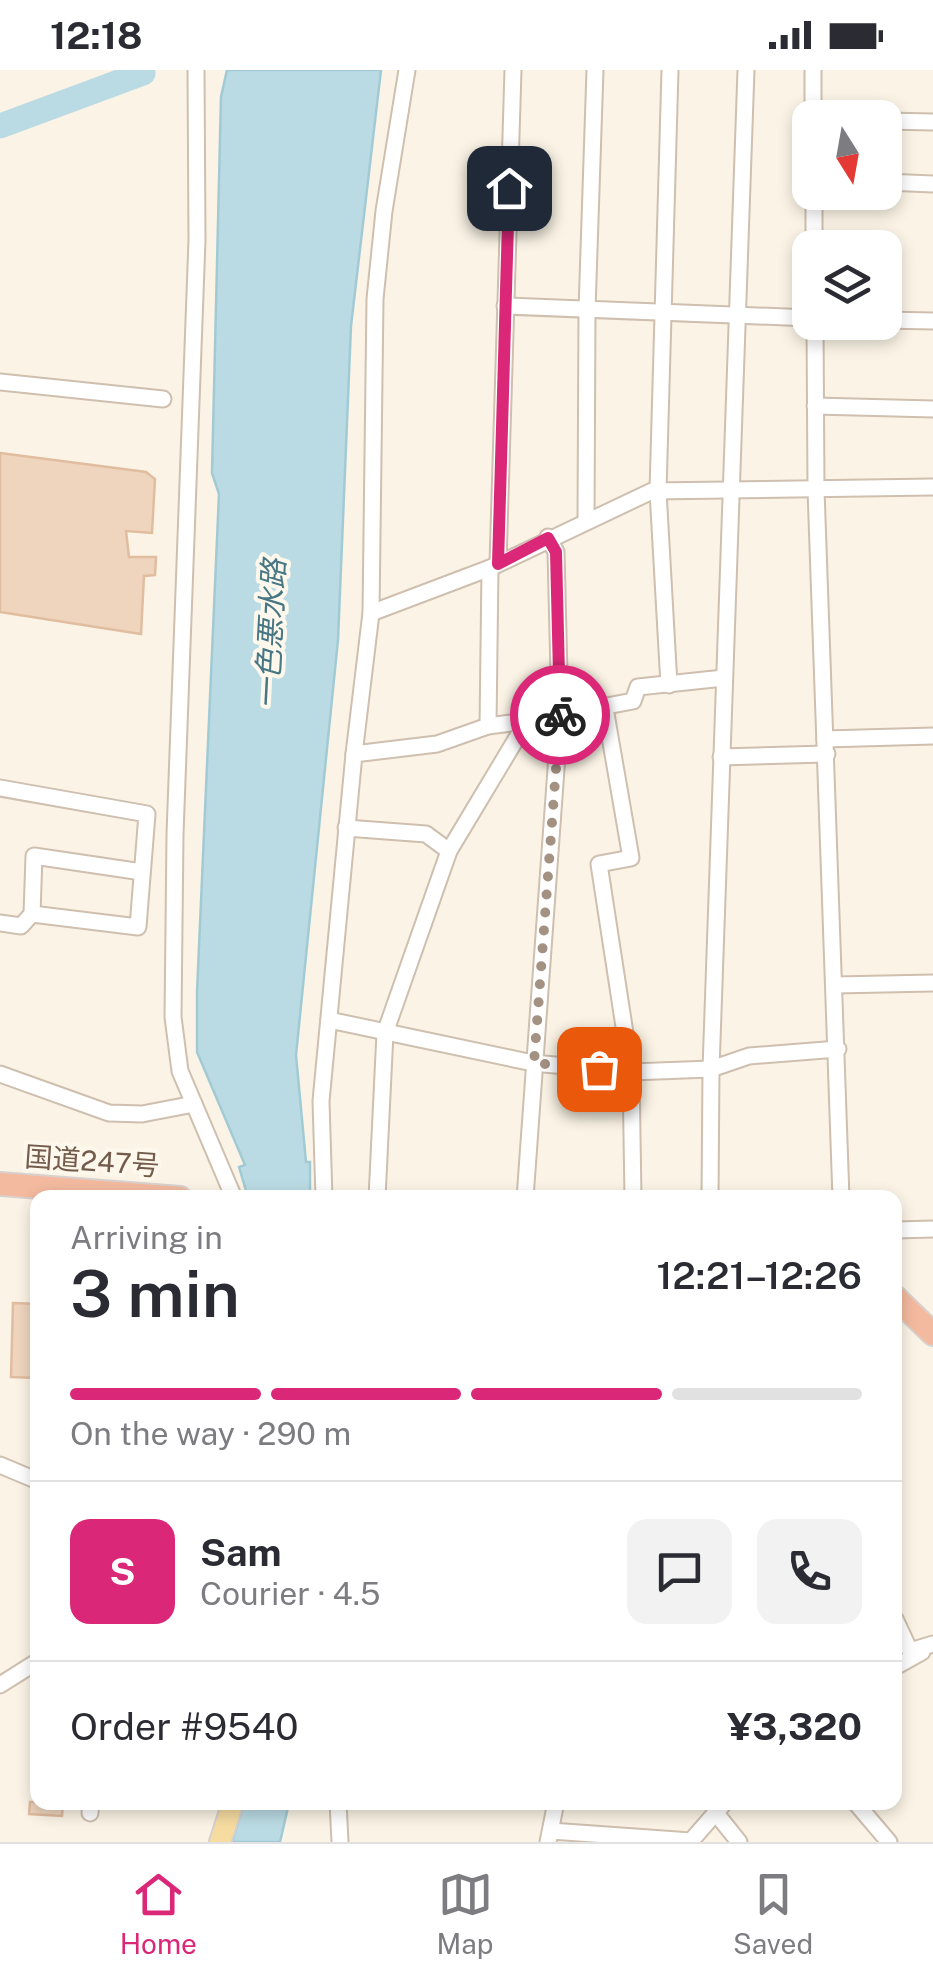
<!DOCTYPE html>
<meta charset="utf-8">
<style>
:root{--surface:#fff;--page:#f2f2f3;--text:#2b2b33;--muted:#7c7c81;--line:#e1e1e2;--accent:#db2777}
body{margin:0;font-family:"Public Sans","Noto Sans JP",sans-serif;background:var(--page);color:var(--text);height:100vh;display:flex;flex-direction:column;font-size:38px;white-space:nowrap}
*{box-sizing:border-box;margin:0}
p{font-size:32px;color:var(--muted)}
.icon{flex:none;width:55px;height:55px;fill:none;stroke:currentColor;stroke-width:2;stroke-linecap:round;stroke-linejoin:round}
.map{position:relative;flex:1;overflow:hidden}
.details{position:absolute;left:30px;top:1120px;width:872px;height:620px;display:flex;flex-direction:column;background:var(--surface);border-radius:20px;box-shadow:0 5px 15px #0003}
.details>*{flex:none}
.needle{width:65px;rotate:169deg}
.tools{position:absolute;left:792px;top:30px;display:grid;gap:20px}
.tools a{display:grid;place-items:center;width:110px;height:110px;border-radius:20px;background:var(--surface);box-shadow:0 5px 15px #0003;font-size:50px}
.pin{position:absolute;display:grid;place-items:center;width:85px;height:85px;color:#fff;margin:-42px;border-radius:20px;box-shadow:0 5px 15px #0006}
.courier{position:absolute;display:grid;place-items:center;width:100px;height:100px;margin:-50px;border:8px solid #db2777;border-radius:50%;background:#fff;color:#222;box-shadow:0 2px 12px #0007}
.head em{font-style:normal;font-weight:600}
.head div{display:flex;flex-direction:column-reverse}
.head{display:flex;align-items:center;justify-content:space-between;height:170px;padding:0 40px}
h1{font-size:65px;font-weight:600;line-height:75px}
.bar{display:grid;grid-template-columns:repeat(4,1fr);gap:15px 10px;align-content:center;height:120px;padding:0 40px}
.bar i{height:12px;border-radius:8px;background:var(--line)}
.bar .active{background:var(--accent)}
.bar p{grid-column:span 4}
.line{display:flex;align-items:center;gap:25px;padding:0 40px;border-top:2px solid var(--line)}
.line div{flex:1}
.round{display:grid;place-items:center;flex:none;width:105px;height:105px;border-radius:20px;background:var(--page)}
.status{display:flex;justify-content:space-between;align-items:center;height:70px;padding:0 50px;background:var(--surface);direction:ltr}
.status svg{height:28px;fill:currentColor}
.dock{display:flex;justify-content:space-around;align-items:center;height:140px;border-top:2px solid var(--line);background:var(--surface);font-size:28px;color:var(--muted)}
.dock a{display:grid;justify-items:center;gap:5px}
.dock .active{color:var(--accent)}
.map>svg:first-child{display:block}
</style>
<div class="status"><b>12:18</b><svg viewBox="0 0 49 12"><path d="M0 12V9h3v3zM5 12V6h3v6zM10 12V3h3v9zM15 12V0h3v12zM26 1h20v11H26zM47 4h2v5h-2z"/></svg></div>
<div class="map">
<svg width="933" height="1772" viewBox="0 0 933 1772">
<rect width="100%" height="100%" fill="#fbf4e6"/>
<g fill="#bbdbe4" stroke="#a2cad5" stroke-width="2.5">
<polygon points="227,0 381,0 351,256 338,570 296,985 306,1092 310,1092 310,1127 248,1127 239,1097 245,1095 197,982 197,922 219,424 212,403 221,27"/>
<polygon points="244,1733 289,1733 280,1772 232,1772"/>
</g>
<g fill="none" stroke-linecap="round" stroke-linejoin="round">
<polyline stroke="#bbdbe4" stroke-width="25" points="0,56 143,3 142,0"/>
</g>
<g fill="#efd5be" stroke="#e1bda0" stroke-width="2.5">
<polygon points="0,383 146,402 155,409 152,463 126,461 129,487 156,487 155,505 144,506 141,564 0,542"/>
<polygon points="13,1233 38,1234 38,1308 11,1307"/>
<polygon points="30,1732 63,1732 62,1746 29,1744"/>
</g>
<g fill="none" stroke-linecap="round" stroke-linejoin="round">
<defs>
<g id="minor">
<polyline points="196,0 197,170 175,764 173,947 180,1001 234,1128"/>
<polyline points="813,0 813,48"/>
<polyline points="885,51 933,52"/>
<polyline points="885,112 933,114"/>
<polyline points="814,122 814,178"/>
<polyline points="505,236 810,248"/>
<polyline points="885,250 933,251"/>
<polyline points="815,252 816,420 841,1128"/>
<polyline points="0,312 163,329"/>
<polyline points="815,336 933,339"/>
<polyline points="586,450 587,240 595,0"/>
<polyline points="498,493 513,0"/>
<polyline points="371,543 490,498 652,421 933,417"/>
<polyline points="669,615 658,421 670,0"/>
<polyline points="605,638 631,788 599,794 631,1002 633,1128"/>
<polyline points="488,656 490,498"/>
<polyline points="825,669 933,666"/>
<polyline points="354,684 437,674 488,656 527,651"/>
<polyline points="721,687 827,684"/>
<polyline points="0,718 147,744 138,857 32,844 21,856 0,853"/>
<polyline points="346,758 426,764 449,781"/>
<polyline points="32,844 34,786 142,802"/>
<polyline points="835,915 933,913"/>
<polyline points="329,950 533,993 631,1002 711,999 749,986 838,979"/>
<polyline points="0,1004 109,1043 142,1044 194,1034"/>
<polyline points="324,1128 321,1031 354,684 371,543 375,229 384,141 407,0"/>
<polyline points="377,1128 385,963 449,781 527,651 633,631 638,617 724,608"/>
<polyline points="525,1128 560,644 556,482 548,467"/>
<polyline points="710,1128 711,999 746,0"/>
<polyline points="895,1160 933,1159"/>
<polyline points="0,1395 38,1411"/>
<polyline points="895,1549 910,1581 933,1574"/>
<polyline points="895,1597 922,1582"/>
<polyline points="0,1615 38,1591"/>
<polyline points="338,1732 340,1772"/>
<polyline points="855,1732 889,1772"/>
<polyline points="715,1742 739,1772"/>
<polyline points="90,1743 91,1732"/>
<polyline points="551,1761 691,1771 725,1732"/>
<polyline points="548,1772 556,1732"/>
</g>
<polyline id="major" points="220,1772 233,1732"/>
<g id="highway">
<polyline points="0,1114 180,1128"/>
<polyline points="895,1227 933,1264"/>
</g>
</defs>
<use href="#minor" stroke="#cebfaf" stroke-width="19"/>
<use href="#major" stroke="#d8d1cd" stroke-width="24"/>
<use href="#highway" stroke="#d8d1cd" stroke-width="26"/>
<use href="#minor" stroke="#fff" stroke-width="15"/>
<use href="#major" stroke="#f7dca1" stroke-width="20"/>
<use href="#highway" stroke="#f3ba9f" stroke-width="22"/>
</g>
<g fill="none" stroke-linecap="round" stroke-linejoin="round">
<polyline stroke="#a39182" stroke-width="10" stroke-dasharray="0 18" points="560,645 534,993 599,999"/>
<polyline stroke="#db2777" stroke-width="12" points="509,118 498,494 548,468 556,482 560,645"/>
</g>
<g text-anchor="middle" stroke-width="8" stroke-linejoin="round" paint-order="stroke">
<g font-size="28" fill="#735c4c" stroke="#fef8ec">
<text transform="translate(92 1091) rotate(4)" y="10">国道247号</text>
</g>
<g font-size="30" font-style="italic" fill="#477785" stroke="#fef8ec">
<text transform="translate(271 564) rotate(-87)" y="10">一色悪水路</text>
</g>
</g>
</svg>
<div class="tools">
<a><svg class="needle" viewBox="-14 -14 28 28"><path d="M0-13l5 13h-10z" fill="#e53935"/><path d="M0 13l5-13h-10z" fill="#7c7c81"/></svg></a>
<a><svg class="icon" aria-label="layers" viewBox="0 0 24 24"><path d="M12 4l9 5-9 5-9-5zM3 14l9 5 9-5"/></svg></a>
</div>
<div class="pin" style="left:599px;top:999px;background:#ea580c"><svg class="icon" aria-label="bag" viewBox="0 0 24 24"><path d="M5 8h14l-1 12H6zM9 8a3 3 0 0 1 6 0"/></svg></div>
<div class="pin" style="left:509px;top:118px;background:#1f2937"><svg class="icon" aria-label="home" viewBox="0 0 24 24"><path d="M3 11l9-7 9 7M6 9v11h12V9"/></svg></div>
<div class="courier" style="left:560px;top:645px"><svg class="icon" aria-label="bike" viewBox="0 0 24 24"><circle cx="6" cy="16" r="4"/><circle cx="18" cy="16" r="4"/><path d="M6 16l4-8h5l3 8M10 8l3 8H6M13 5h3"/></svg></div>
<section class="details">
<div class="head"><div><h1>3 min</h1><p>Arriving in</p></div><em>12:21–12:26</em></div>
<div class="bar"><i class="active"></i><i class="active"></i><i class="active"></i><i></i><p>On the way · 290 m</p></div>
<div class="line" style="height:180px"><b class="round" style="background:var(--accent);color:#fff">S</b><div><b>Sam</b><p>Courier · 4.5</p></div><a class="round"><svg class="icon" aria-label="chat" viewBox="0 0 24 24"><path d="M4 5h16v11H9l-5 4z"/></svg></a><a class="round"><svg class="icon" aria-label="phone" viewBox="0 0 24 24"><path d="M5 4h4l2 5-3 2q2 4 5 5l2-3 5 2v4C11 20 4 13 5 4z"/></svg></a></div>
<div class="line" style="height:130px"><div>Order #9540</div><b>¥3,320</b></div>
</section>
</div>
<nav class="dock">
<a class="active"><svg class="icon" aria-label="home" viewBox="0 0 24 24"><path d="M3 11l9-7 9 7M6 9v11h12V9"/></svg>Home</a>
<a><svg class="icon" aria-label="map" viewBox="0 0 24 24"><path d="M3 6l6-2 6 2 6-2v14l-6 2-6-2-6 2zM9 4v14M15 6v14"/></svg>Map</a>
<a><svg class="icon" aria-label="saved" viewBox="0 0 24 24"><path d="M7 4h10v16l-5-4-5 4z"/></svg>Saved</a>
</nav>
